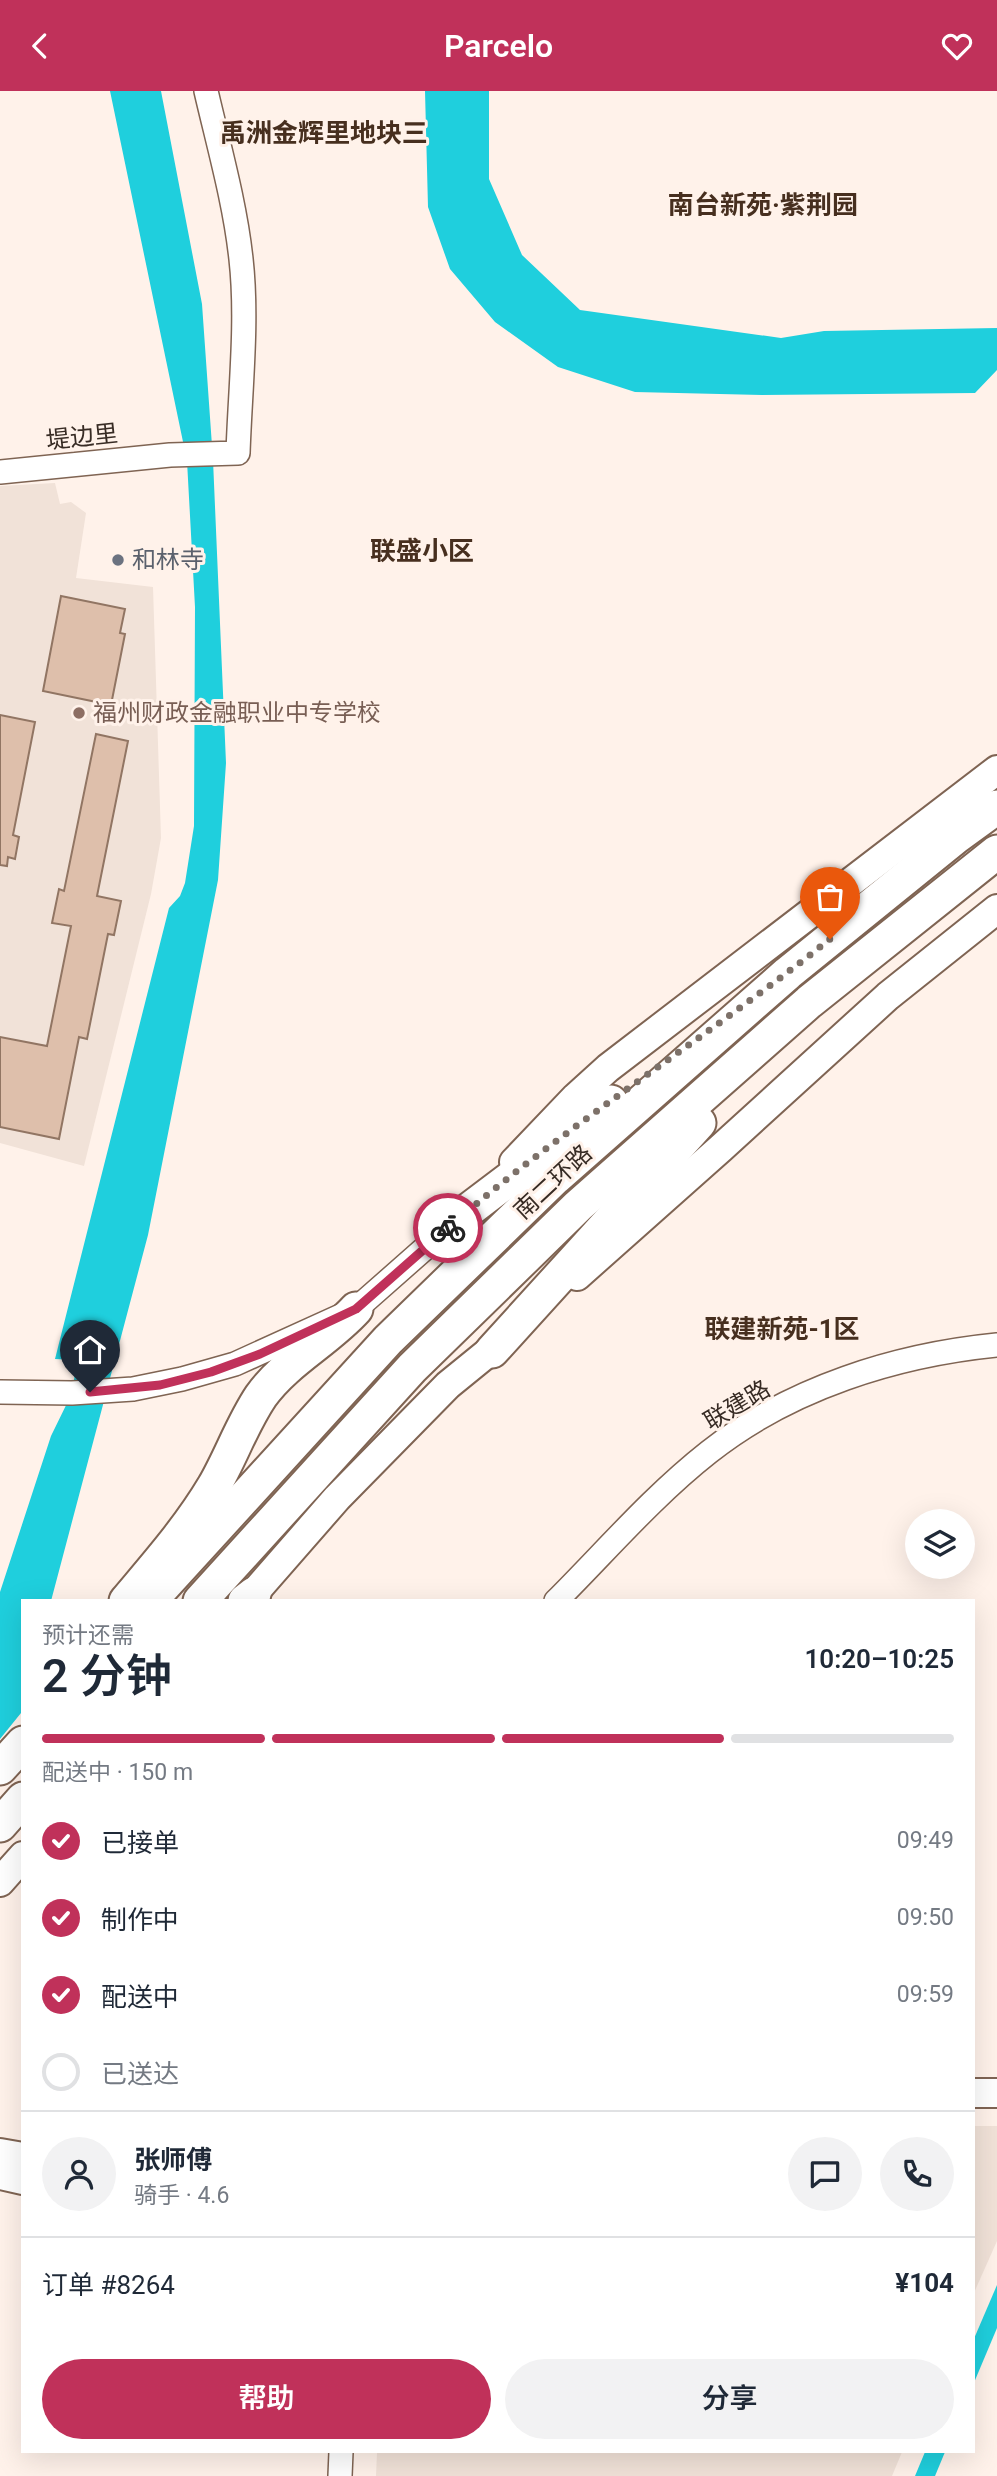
<!DOCTYPE html>
<html lang="zh">
<meta charset="utf-8">
<style>
:root{--surface:#fff;--page:#f2f2f3;--text:#1f2937;--muted:#747a83;--line:#e0e1e3;--accent:#c0315a}
body{margin:0;font-family:Roboto,"Noto Sans SC",sans-serif;background:var(--page);color:var(--text);height:100vh;display:flex;flex-direction:column;font-size:26px;white-space:nowrap}
*{box-sizing:border-box;margin:0}
p{font-size:23px;color:var(--muted)}
.icon{flex:none;width:38px;height:38px;fill:none;stroke:currentColor;stroke-width:2;stroke-linecap:round;stroke-linejoin:round}
.map{position:relative;flex:1;overflow:hidden}
.panel{position:absolute;left:21px;top:1508px;width:954px;height:854px;display:flex;flex-direction:column;background:var(--surface);border-radius:0px;box-shadow:0 7px 28px #0002}
.panel>*{flex:none}
.buttons{position:absolute;left:905px;top:1418px;display:grid;gap:14px}
.buttons a{display:grid;place-items:center;width:70px;height:70px;border-radius:50%;background:var(--surface);box-shadow:0 7px 28px #0002;font-size:35px}
.pin{position:absolute;display:grid;place-items:center;width:60px;height:60px;color:#fff;margin:-72px -30px;border-radius:50% 50% 50% 0;rotate:-45deg;box-shadow:0 0 7px #0007}
.pin .icon{rotate:45deg}
.courier{position:absolute;display:grid;place-items:center;width:70px;height:70px;margin:-35px;border:5px solid #c0315a;border-radius:50%;background:#fff;color:#222;box-shadow:0 2px 9px #0007}
.summary em{font-style:normal;font-weight:600}
.summary div{display:flex;flex-direction:column-reverse}
.summary{display:flex;align-items:center;justify-content:space-between;height:119px;padding:0 21px}
h1{font-size:46px;font-weight:600;line-height:52px}
.bar{display:grid;grid-template-columns:repeat(4,1fr);gap:10px 7px;align-content:center;height:84px;padding:0 21px}
.bar i{height:9px;border-radius:5px;background:var(--line)}
.bar .active{background:var(--accent)}
.bar p{grid-column:span 4}
.line{display:flex;align-items:center;gap:18px;padding:0 21px;border-top:2px solid var(--line)}
.line div{flex:1}
.round{display:grid;place-items:center;flex:none;width:74px;height:74px;border-radius:37px;background:var(--page)}
ol{padding:0 21px;list-style:none}
li{display:flex;align-items:center;gap:21px;height:77px}
li p{margin-inline-start:auto}
li .icon{padding:7px;border-radius:50%;background:var(--accent);color:#fff;stroke-width:4}
li:last-child{color:var(--muted)}
li i{width:38px;height:38px;border:4px solid var(--line);border-radius:50%}
.primary-button{display:flex;gap:14px;margin-top:auto;padding:14px 21px}
.primary-button a{flex:1;height:80px;border-radius:42px;background:var(--accent);color:#fff;font-size:28px;font-weight:600;line-height:80px;text-align:center}
.primary-button a+a{background:var(--page);color:var(--text)}
header{display:flex;justify-content:space-between;align-items:center;height:91px;padding:0 21px;background:var(--accent);color:#fff;font-size:32px;font-weight:600}
.map>svg:first-child{display:block}
</style>
<header><svg class="icon" aria-label="back" viewBox="0 0 24 24"><path d="M15 5l-7 7 7 7"/></svg>Parcelo<svg class="icon" aria-label="heart" viewBox="0 0 24 24"><path d="M12 20l-8-8c-3-5 5-10 8-4 3-6 11-1 8 4z"/></svg></header>
<div class="map">
<svg width="997" height="2385" viewBox="0 0 997 2385">
<rect width="100%" height="100%" fill="#fff2ea"/>
<g fill="#f1e2d8">
<polygon points="55,392 60,413 71,411 86,422 76,487 153,496 161,747 151,803 84,1075 0,1052 0,395"/>
<polygon points="973,2035 997,2035 997,2150 973,2204"/>
<polygon points="377,2361 902,2361 892,2385 376,2385"/>
</g>
<g fill="#1fcfdd">
<polygon points="110,0 161,0 202,213 213,369 226,672 218,789 148,1144 51,1510 23,1510 23,1617 21,1622 0,1648 0,1501 51,1345 72,1302 77,1269 55,1268 169,817 180,805 185,792 194,735 195,516 187,370"/>
<polygon points="425,0 489,0 489,88 522,164 580,219 781,247 824,240 997,237 997,279 975,302 762,304 635,301 558,276 495,231 450,178 428,116"/>
<polygon points="997,2194 997,2237 973,2294 973,2250"/>
<polygon points="925,2361 945,2361 935,2385 915,2385"/>
</g>
<g fill="#debfab" stroke="#917563" stroke-width="2">
<polygon points="61,505 125,518 120,542 125,543 111,614 43,600"/>
<polygon points="0,624 35,631 13,744 19,746 15,768 8,766 7,775 0,774"/>
<polygon points="96,643 128,650 97,805 121,810 114,844 108,843 87,948 79,946 59,1048 0,1036 0,946 47,955 71,835 52,832 59,798 64,800"/>
</g>
<g fill="none" stroke-linecap="round" stroke-linejoin="round">
<defs>
<g id="minor">
<path d="M0,381L170,364L238,362C240,300 248,230 241,168C235,112 219,56 206,0"/>
<polyline points="0,1301 72,1302 133,1298 182,1288 235,1273 356,1218 466,1121"/>
<path d="M556,1510C606,1460 653,1405 709,1361C790,1297 896,1264 997,1254"/>
<polyline points="340,2385 341,2361"/>
</g>
<g id="major">
<polyline points="514,1071 576,1006 608,977 997,679"/>
<polyline points="577,1185 721,1057 888,905 997,818"/>
<polyline points="247,1510 337,1407 448,1294 507,1246"/>
<polyline points="0,1791 23,1765"/>
<polyline points="973,2002 997,2002"/>
<polyline points="0,2062 23,2066"/>
<polyline points="0,2084 23,2089"/>
</g>
<g id="highway">
<polyline points="466,1121 611,1011"/>
<polyline points="492,1260 699,1032"/>
<path d="M126,1510C157,1473 189,1437 214,1395C231,1366 242,1333 261,1305C286,1270 327,1250 356,1218"/>
<polyline points="150,1510 388,1249 555,1087 788,882 956,746 997,716"/>
<polyline points="200,1510 412,1277 578,1115 809,911 997,761"/>
<polyline points="245,1510 254,1503"/>
<polyline points="0,1677 23,1652"/>
<polyline points="0,1734 23,1708"/>
</g>
</defs>
<use href="#minor" stroke="#7f6453" stroke-width="26"/>
<use href="#major" stroke="#7f6453" stroke-width="32"/>
<use href="#highway" stroke="#7f6453" stroke-width="37"/>
<use href="#minor" stroke="#fff" stroke-width="23"/>
<use href="#major" stroke="#fff" stroke-width="28"/>
<use href="#highway" stroke="#fff" stroke-width="33"/>
</g>
<g fill="none" stroke-linecap="round" stroke-linejoin="round">
<path stroke="#7d7169" stroke-width="7" stroke-dasharray="0 12.6" d="M448,1137C568,1032 706,948 830,848"/>
<polyline stroke="#c0315a" stroke-width="9" points="90,1301 160,1294 211,1281 260,1263 356,1218 448,1137"/>
</g>
<circle fill="#6b7280" stroke="#fff2ea" stroke-width="2.5" cx="118" cy="469" r="7"/>
<circle fill="#8d6e63" stroke="#fff2ea" stroke-width="2.5" cx="79" cy="622" r="7"/>
<g text-anchor="middle" stroke-width="6" stroke-linejoin="round" paint-order="stroke">
<g font-size="24" fill="#372b24" stroke="#fff2ea">
<text transform="translate(82 346) rotate(-6)" y="8">堤边里</text>
<text transform="translate(553 1091) rotate(-43)" y="8">南二环路</text>
<text transform="translate(737 1314) rotate(-31)" y="8">联建路</text>
</g>
<g font-size="24" fill="#5b616d" stroke="#fff2ea" text-anchor="start">
<text x="132" y="477">和林寺</text>
</g>
<g font-size="24" fill="#785e54" stroke="#fff2ea" text-anchor="start">
<text x="93" y="630">福州财政金融职业中专学校</text>
</g>
<g font-size="26" font-weight="bold" fill="#472f1f" stroke="#fff2ea">
<text x="324" y="51">禹洲金辉里地块三</text>
<text x="763" y="123">南台新苑·紫荆园</text>
<text x="422" y="469">联盛小区</text>
<text x="782" y="1247">联建新苑-1区</text>
</g>
</g>
</svg>
<div class="buttons">
<a><svg class="icon" aria-label="layers" viewBox="0 0 24 24"><path d="M12 4l9 5-9 5-9-5zM3 14l9 5 9-5"/></svg></a>
</div>
<div class="pin" style="left:830px;top:848px;background:#ea580c"><svg class="icon" aria-label="bag" viewBox="0 0 24 24"><path d="M5 8h14l-1 12H6zM9 8a3 3 0 0 1 6 0"/></svg></div>
<div class="pin" style="left:90px;top:1301px;background:#1f2937"><svg class="icon" aria-label="home" viewBox="0 0 24 24"><path d="M3 11l9-7 9 7M6 9v11h12V9"/></svg></div>
<div class="courier" style="left:448px;top:1137px"><svg class="icon" aria-label="bike" viewBox="0 0 24 24"><circle cx="6" cy="16" r="4"/><circle cx="18" cy="16" r="4"/><path d="M6 16l4-8h5l3 8M10 8l3 8H6M13 5h3"/></svg></div>
<section class="panel">
<div class="summary"><div><h1>2 分钟</h1><p>预计还需</p></div><em>10:20–10:25</em></div>
<div class="bar"><i class="active"></i><i class="active"></i><i class="active"></i><i></i><p>配送中 · 150 m</p></div>
<ol>
<li><svg class="icon" aria-label="check" viewBox="0 0 24 24"><path d="M5 12l5 5 9-10"/></svg>已接单<p>09:49</p></li>
<li><svg class="icon" aria-label="check" viewBox="0 0 24 24"><path d="M5 12l5 5 9-10"/></svg>制作中<p>09:50</p></li>
<li><svg class="icon" aria-label="check" viewBox="0 0 24 24"><path d="M5 12l5 5 9-10"/></svg>配送中<p>09:59</p></li>
<li><i></i>已送达</li>
</ol>
<div class="line" style="height:126px"><a class="round"><svg class="icon" aria-label="person" viewBox="0 0 24 24"><circle cx="12" cy="8" r="4"/><path d="M4 21q1-7 8-7t8 7"/></svg></a><div><b>张师傅</b><p>骑手 · 4.6</p></div><a class="round"><svg class="icon" aria-label="chat" viewBox="0 0 24 24"><path d="M4 5h16v11H9l-5 4z"/></svg></a><a class="round"><svg class="icon" aria-label="phone" viewBox="0 0 24 24"><path d="M5 4h4l2 5-3 2q2 4 5 5l2-3 5 2v4C11 20 4 13 5 4z"/></svg></a></div>
<div class="line" style="height:91px"><div>订单 #8264</div><b>¥104</b></div>
<div class="primary-button"><a>帮助</a><a>分享</a></div>
</section>
</div>
